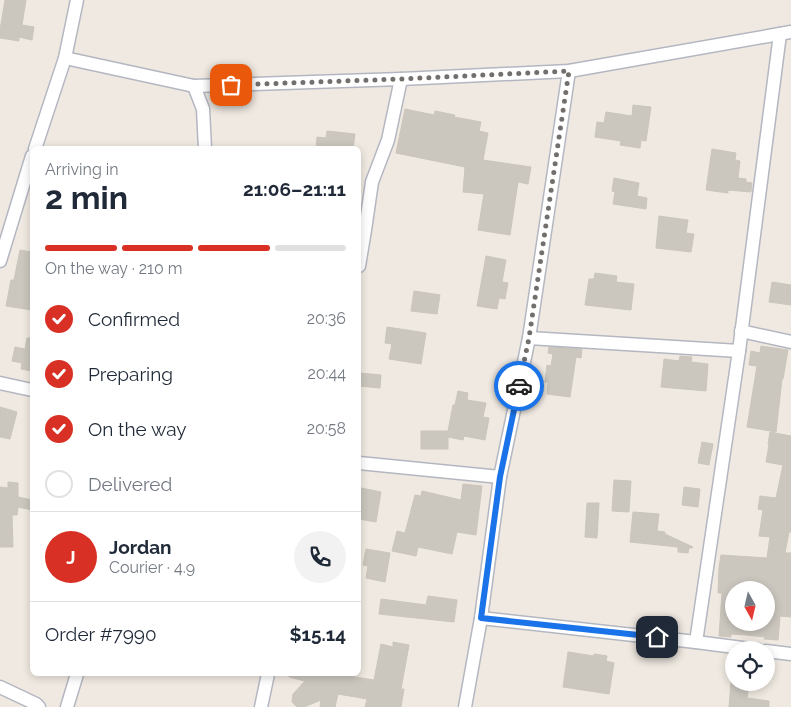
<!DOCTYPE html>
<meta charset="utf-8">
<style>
:root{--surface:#fff;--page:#f2f2f3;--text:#1f2937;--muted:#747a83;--line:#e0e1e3;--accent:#d93025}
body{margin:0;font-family:Raleway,sans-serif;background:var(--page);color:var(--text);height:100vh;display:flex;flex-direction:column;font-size:19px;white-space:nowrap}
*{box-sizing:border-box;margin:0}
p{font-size:16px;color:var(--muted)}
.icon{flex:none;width:28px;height:28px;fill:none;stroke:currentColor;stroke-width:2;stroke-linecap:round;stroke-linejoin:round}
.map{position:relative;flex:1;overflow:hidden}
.side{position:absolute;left:30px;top:146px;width:331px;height:530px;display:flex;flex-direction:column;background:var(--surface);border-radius:8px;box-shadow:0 2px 8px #0003}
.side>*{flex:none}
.needle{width:32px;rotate:172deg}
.tools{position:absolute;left:725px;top:581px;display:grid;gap:10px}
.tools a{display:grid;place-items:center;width:50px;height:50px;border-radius:50%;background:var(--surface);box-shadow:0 2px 8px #0003;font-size:25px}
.pin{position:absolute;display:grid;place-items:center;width:42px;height:42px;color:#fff;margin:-21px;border-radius:10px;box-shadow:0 2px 8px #0006}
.courier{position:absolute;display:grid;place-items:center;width:50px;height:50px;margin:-25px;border:4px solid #1a73e8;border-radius:50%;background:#fff;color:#222;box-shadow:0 1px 6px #0007}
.overview em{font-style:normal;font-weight:700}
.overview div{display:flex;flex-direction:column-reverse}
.overview{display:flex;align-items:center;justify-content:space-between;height:85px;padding:0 15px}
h1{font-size:32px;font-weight:700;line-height:38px}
.bar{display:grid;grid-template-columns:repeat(4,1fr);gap:8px 5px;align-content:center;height:60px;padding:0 15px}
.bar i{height:6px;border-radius:4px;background:var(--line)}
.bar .active{background:var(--accent)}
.bar p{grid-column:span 4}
.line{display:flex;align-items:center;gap:12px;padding:0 15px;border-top:1px solid var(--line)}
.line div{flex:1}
.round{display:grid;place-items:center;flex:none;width:52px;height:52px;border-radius:26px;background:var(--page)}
ol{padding:0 15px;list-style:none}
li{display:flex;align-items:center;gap:15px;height:55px}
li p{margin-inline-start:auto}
li .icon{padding:5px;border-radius:50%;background:var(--accent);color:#fff;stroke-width:4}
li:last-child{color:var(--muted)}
li i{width:28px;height:28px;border:2px solid var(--line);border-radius:50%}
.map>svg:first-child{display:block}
</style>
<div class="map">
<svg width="791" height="707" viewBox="0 0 791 707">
<rect width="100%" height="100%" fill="#efe9e1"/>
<g fill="#cbc7bf" stroke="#cbc5ba" fill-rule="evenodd">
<polygon points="5,0 26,0 22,25 34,27 32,40 19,37 19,41 0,38 0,30"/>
<polygon points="633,105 651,107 646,141 641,140 640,148 620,145 621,141 595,137 597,122 604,123 606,112 632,116"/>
<polygon points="405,109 434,115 435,111 455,115 454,117 481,122 479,131 488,133 483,160 531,167 528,184 518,182 510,235 478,230 484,194 463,192 465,167 396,153"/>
<polygon points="327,131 355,134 353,149 316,149 317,137 326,138"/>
<polygon points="712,149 736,153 735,160 740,161 738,178 746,179 746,182 752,183 751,192 728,190 728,193 706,190"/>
<polygon points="614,178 639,183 637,196 647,198 646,209 613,204 615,192 612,191"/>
<polygon points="659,216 688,220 686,233 694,234 691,252 656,248"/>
<polygon points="20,250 32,252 32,310 6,306 11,280 14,280"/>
<polygon points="486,256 506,260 502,282 508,283 505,299 499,298 497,309 477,306"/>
<polygon points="595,273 617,276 616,282 634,284 631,310 585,305 589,279 594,279"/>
<polygon points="772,282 791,285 791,305 769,302"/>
<polygon points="414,291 440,295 437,314 411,311"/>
<polygon points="387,327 426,333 421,364 389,359 392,344 385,343"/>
<polygon points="27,338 32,338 32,371 21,369 22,363 12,361 15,347 25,349"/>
<polygon points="761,346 788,350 783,379 782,379 776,432 747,427 757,366 749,365 751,351 760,353"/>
<polygon points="549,347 582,349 581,358 576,357 570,397 547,394 548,382 545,382 547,365 551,366 553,354 548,353"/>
<polygon points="680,356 692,357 691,362 708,364 706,391 661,387 664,359 679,361"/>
<polygon points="359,373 381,375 380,388 359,386"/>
<polygon points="458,391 468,393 467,400 486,403 483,417 489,418 485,440 464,436 463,440 448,437 448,449 421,449 421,431 448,431 453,405 455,405"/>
<polygon points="0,407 17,412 10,439 0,437"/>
<path d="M770,432L791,436V532H789L785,553H791V617L780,616L778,640L764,639L765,637L746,635L731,634V637L719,636L722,593H718L719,568L721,555L767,558L770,537L759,536L763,510L758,509L760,496L776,498L783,465L766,462L769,445L768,444ZM734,590H766V622H734Z"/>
<polygon points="702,442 713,444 709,465 698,463"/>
<polygon points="614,480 631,481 629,512 612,511"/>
<polygon points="8,482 18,483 18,497 32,500 32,510 18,507 17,515 12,515 13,547 0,547 0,487 8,488"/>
<polygon points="463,484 482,486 476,535 457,532 452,554 418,547 416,556 392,551 397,531 405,533 415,495 421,496 422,491 461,500"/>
<polygon points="684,487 700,489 698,507 682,505"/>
<polygon points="361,488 381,492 376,522 359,519 359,493 360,493"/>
<polygon points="587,503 599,503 597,538 585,537"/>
<polygon points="633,512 659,514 657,531 665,532 665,534 693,547 692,548 689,548 688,553 678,552 678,547 630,542"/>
<polygon points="366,549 390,553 385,582 366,578 368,566 363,565"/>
<polygon points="428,596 457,600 454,622 379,614 381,599 426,605"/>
<polygon points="393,642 409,645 401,689 404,689 401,707 365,707 367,699 338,694 335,707 320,707 321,700 304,707 297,707 292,702 293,694 305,681 289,677 289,674 336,674 374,680 381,644 393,647"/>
<polygon points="568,652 594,656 594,654 607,656 606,661 614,663 609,694 563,687"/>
<polygon points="731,682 749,683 747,698 769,701 769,707 729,707"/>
</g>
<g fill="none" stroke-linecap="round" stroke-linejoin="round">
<defs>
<g id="minor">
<polyline points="65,58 194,86 401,79 569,71 791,32"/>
<polyline points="194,86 203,109 205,149"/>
<polyline points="35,149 65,58 77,0"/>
<polyline points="0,261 32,156"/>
<polyline points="359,266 365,230 372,182 388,140 401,79"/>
<polyline points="741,331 791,342"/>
<polyline points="529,338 739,351"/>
<polyline points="0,383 32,390"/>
<polyline points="359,463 500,477"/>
<polyline points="481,618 696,642"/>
<polyline points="758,650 696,642 739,351 780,34"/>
<polyline points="766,651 791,654"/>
<polyline points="0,687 36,704 39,707"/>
<polyline points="67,707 77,674"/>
<polyline points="261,707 268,674"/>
<polyline points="465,707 481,618 500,477 529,338 569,71"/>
</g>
</defs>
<use href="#minor" stroke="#b4b7c1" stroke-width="15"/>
<use href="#minor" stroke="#fff" stroke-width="12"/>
</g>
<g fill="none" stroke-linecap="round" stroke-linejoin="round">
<polyline stroke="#726f6d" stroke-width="5" stroke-dasharray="0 9" points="231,85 401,79 569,71 529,338 519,386"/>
<polyline stroke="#1a73e8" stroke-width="6" points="519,386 500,477 481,618 657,637"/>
</g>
</svg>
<div class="tools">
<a><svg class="needle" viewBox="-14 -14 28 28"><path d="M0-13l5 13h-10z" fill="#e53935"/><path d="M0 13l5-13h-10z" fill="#747a83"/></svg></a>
<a><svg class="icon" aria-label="locate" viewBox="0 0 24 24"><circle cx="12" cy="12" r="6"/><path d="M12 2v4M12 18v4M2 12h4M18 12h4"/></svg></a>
</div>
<div class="pin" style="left:231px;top:85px;background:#ea580c"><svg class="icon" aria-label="bag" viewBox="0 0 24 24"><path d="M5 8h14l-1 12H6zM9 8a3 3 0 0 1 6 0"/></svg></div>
<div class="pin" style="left:657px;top:637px;background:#1f2937"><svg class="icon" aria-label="home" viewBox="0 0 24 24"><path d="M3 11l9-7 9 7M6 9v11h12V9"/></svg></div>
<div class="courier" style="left:519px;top:386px"><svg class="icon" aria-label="car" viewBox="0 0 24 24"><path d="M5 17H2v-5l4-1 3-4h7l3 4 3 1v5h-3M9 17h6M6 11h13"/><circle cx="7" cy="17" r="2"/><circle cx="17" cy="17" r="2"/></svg></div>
<section class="side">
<div class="overview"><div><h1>2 min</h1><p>Arriving in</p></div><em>21:06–21:11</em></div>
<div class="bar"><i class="active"></i><i class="active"></i><i class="active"></i><i></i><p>On the way · 210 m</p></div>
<ol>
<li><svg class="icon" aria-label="check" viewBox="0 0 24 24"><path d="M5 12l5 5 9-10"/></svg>Confirmed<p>20:36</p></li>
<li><svg class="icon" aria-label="check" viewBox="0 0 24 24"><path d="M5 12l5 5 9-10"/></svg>Preparing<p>20:44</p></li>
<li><svg class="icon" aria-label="check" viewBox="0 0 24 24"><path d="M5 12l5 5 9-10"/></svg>On the way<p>20:58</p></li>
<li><i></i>Delivered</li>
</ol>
<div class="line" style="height:90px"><b class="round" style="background:var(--accent);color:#fff">J</b><div><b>Jordan</b><p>Courier · 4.9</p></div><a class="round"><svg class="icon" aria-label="phone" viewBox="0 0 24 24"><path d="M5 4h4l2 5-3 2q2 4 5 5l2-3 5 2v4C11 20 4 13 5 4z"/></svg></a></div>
<div class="line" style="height:65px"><div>Order #7990</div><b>$15.14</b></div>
</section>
</div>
